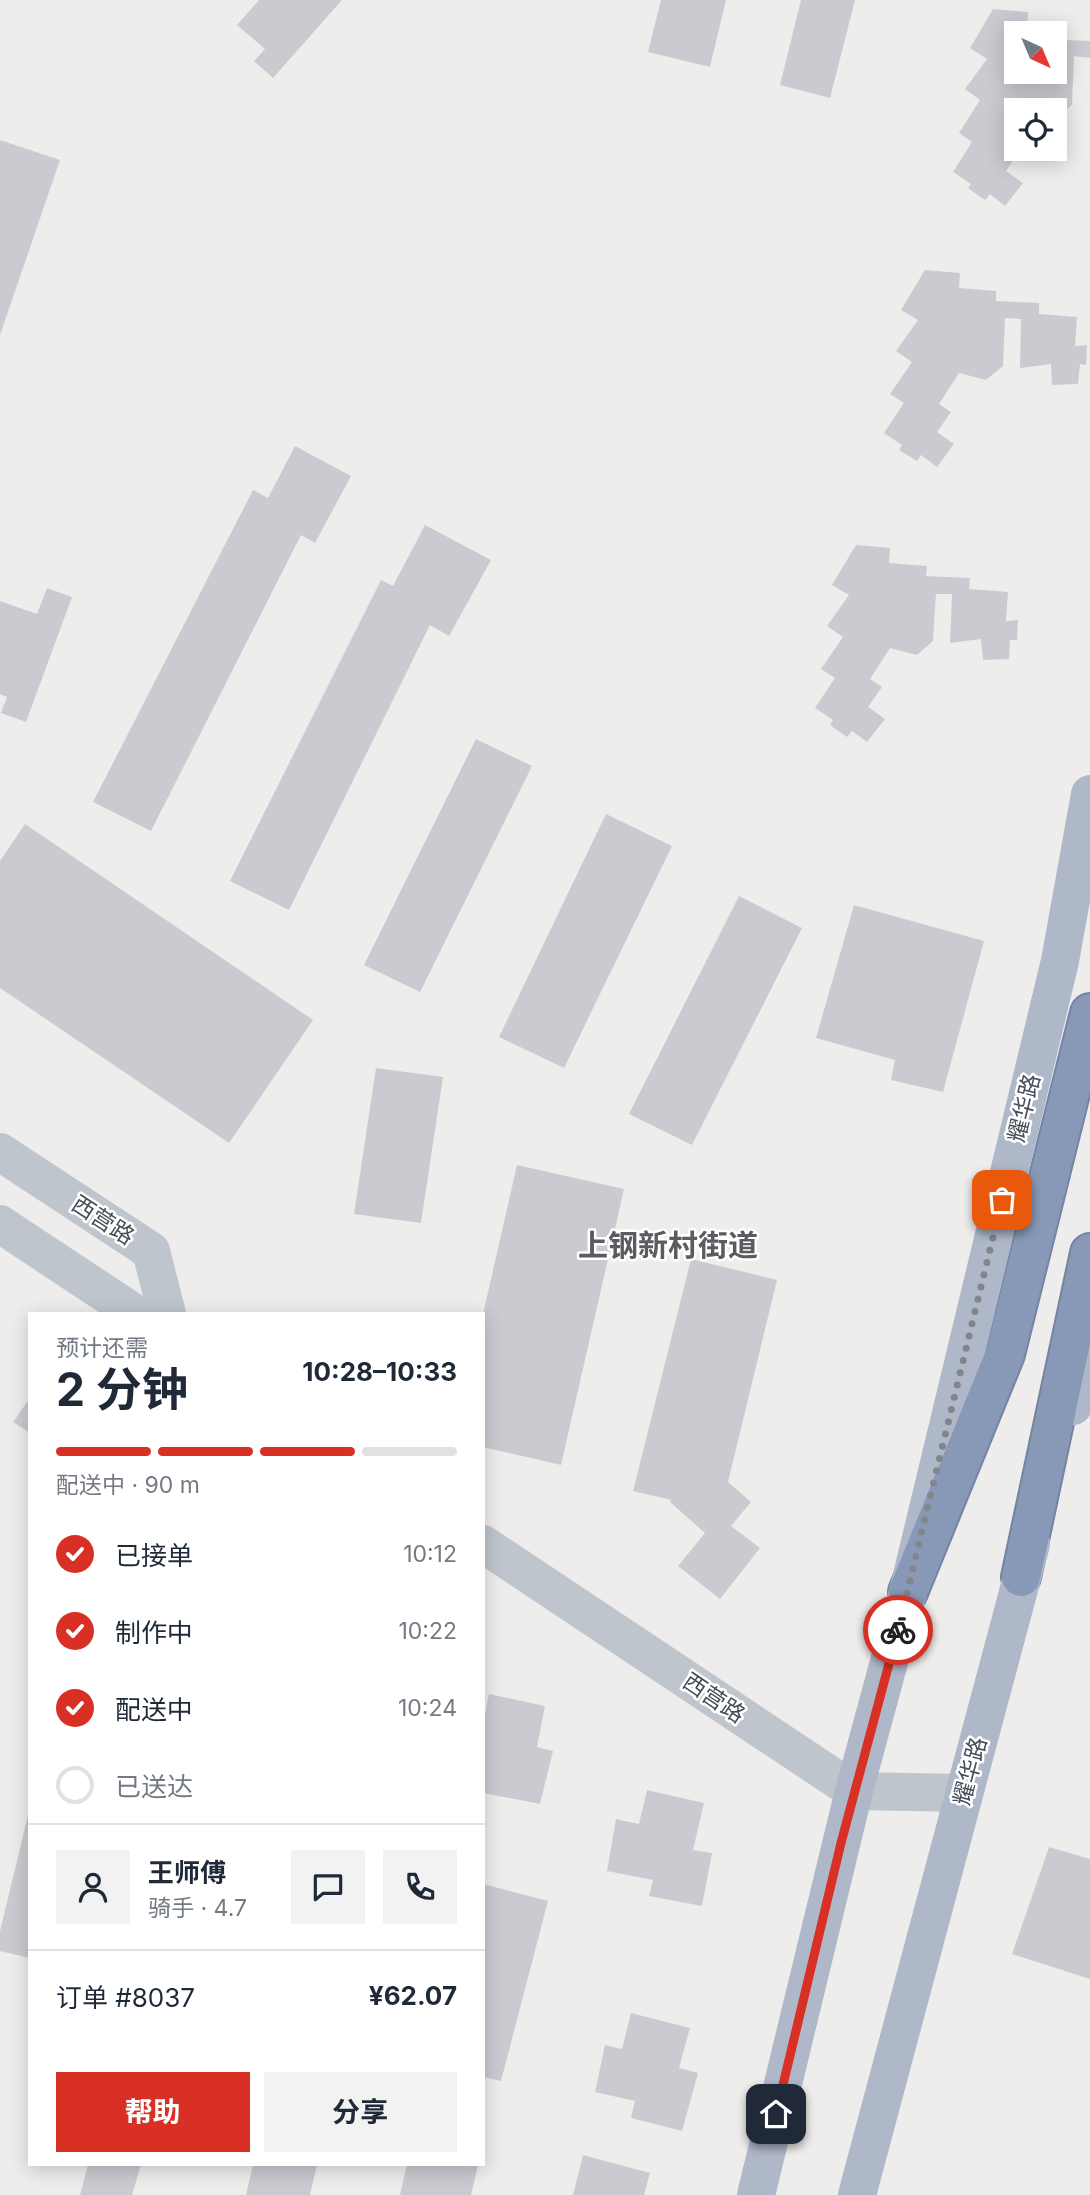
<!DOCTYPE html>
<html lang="zh">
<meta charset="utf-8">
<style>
:root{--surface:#fff;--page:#f2f2f3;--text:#1f2937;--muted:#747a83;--line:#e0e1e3;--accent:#d93025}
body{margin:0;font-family:Inter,"Noto Sans SC",sans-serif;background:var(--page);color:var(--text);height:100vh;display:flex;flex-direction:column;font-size:26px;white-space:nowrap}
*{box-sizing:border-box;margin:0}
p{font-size:23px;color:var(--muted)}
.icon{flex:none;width:38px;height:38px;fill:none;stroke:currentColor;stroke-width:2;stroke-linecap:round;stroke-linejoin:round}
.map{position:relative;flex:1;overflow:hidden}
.panel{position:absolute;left:28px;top:1312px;width:457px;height:854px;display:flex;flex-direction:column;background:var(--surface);border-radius:0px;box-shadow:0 4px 18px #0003}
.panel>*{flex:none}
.needle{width:46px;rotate:136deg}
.fabs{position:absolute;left:1004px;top:21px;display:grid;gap:14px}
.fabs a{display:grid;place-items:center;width:63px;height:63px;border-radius:0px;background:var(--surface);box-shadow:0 4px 18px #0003;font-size:35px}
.pin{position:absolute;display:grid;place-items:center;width:60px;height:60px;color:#fff;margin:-30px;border-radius:14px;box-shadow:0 4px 10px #0006}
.courier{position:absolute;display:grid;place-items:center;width:70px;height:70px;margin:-35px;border:5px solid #d93025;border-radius:50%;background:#fff;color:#222;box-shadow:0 2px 9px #0007}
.head em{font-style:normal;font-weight:700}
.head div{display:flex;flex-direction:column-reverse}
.head{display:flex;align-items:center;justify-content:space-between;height:119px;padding:0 28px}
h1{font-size:46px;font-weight:700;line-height:52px}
.bar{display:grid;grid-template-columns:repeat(4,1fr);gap:10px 7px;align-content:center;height:84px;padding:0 28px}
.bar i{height:9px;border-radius:5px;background:var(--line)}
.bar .current{background:var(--accent)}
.bar p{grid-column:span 4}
.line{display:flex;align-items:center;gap:18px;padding:0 28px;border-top:2px solid var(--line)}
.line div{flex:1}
.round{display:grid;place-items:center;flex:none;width:74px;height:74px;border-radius:0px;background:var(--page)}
ol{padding:0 28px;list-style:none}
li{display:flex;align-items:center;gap:21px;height:77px}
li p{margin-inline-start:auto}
li .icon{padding:7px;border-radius:50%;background:var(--accent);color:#fff;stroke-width:4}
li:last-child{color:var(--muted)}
li i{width:38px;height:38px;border:4px solid var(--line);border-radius:50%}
.action{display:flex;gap:14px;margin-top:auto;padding:14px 28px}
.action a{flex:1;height:80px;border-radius:0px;background:var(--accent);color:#fff;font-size:28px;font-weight:700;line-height:80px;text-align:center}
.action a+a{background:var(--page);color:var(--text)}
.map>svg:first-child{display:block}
</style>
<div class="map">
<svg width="1090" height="2195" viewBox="0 0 1090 2195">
<rect width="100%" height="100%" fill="#efedec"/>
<g fill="#cacbd1" fill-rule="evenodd">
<polygon points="259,0 342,0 273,78 254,61 265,49 237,25"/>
<polygon points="661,0 726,0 710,67 648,52"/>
<polygon points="801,0 855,0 830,98 780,85"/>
<path d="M993,9L1028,12L1027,27L1065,29L1064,40L1090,41V58L1074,56L1072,105L1055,118V110H1017V128L1008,142L1020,151L1006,171L1023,183L1005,206L990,194L985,200L968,188L971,184L953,172L972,142L959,133L980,100L965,89L987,59L970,48ZM1017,33H1055V72H1017Z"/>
<polygon points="0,140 60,160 0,335"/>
<polygon points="925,270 960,273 959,288 996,291 996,301 1039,303 1039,314 1077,317 1075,346 1087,345 1086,365 1080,364 1078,384 1052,385 1051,364 1020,368 1021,319 1005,318 1003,366 986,380 959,373 939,404 951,412 937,432 954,444 937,467 921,455 917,461 899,450 902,445 884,433 904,403 890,394 912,362 896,351 918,320 901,310"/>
<polygon points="295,446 351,476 315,543 301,535 151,831 93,802 253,490 268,498"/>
<polygon points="425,525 491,560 449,636 430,625 289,910 230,881 381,580 393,586"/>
<polygon points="856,545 890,548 889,563 927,566 926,576 970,578 969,589 1008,592 1006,621 1018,620 1017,640 1010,640 1009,659 983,660 981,639 950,643 952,594 936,594 933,641 917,655 890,648 870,679 882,687 868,707 885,719 867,742 852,731 847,737 830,725 833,720 815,708 835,678 821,669 843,637 827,626 849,595 832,585"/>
<polygon points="47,588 72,597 26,722 1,713 7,697 0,694 0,601 37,614"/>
<polygon points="476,739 532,766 420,992 364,965"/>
<polygon points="606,814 672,846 564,1068 499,1037"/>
<polygon points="25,824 313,1020 229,1143 0,988 0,861"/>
<polygon points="739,896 802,928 692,1145 629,1114"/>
<polygon points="854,905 984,941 943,1092 891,1080 895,1060 816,1038"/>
<polygon points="376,1068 443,1077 421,1223 354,1214"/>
<polygon points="517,1165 624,1189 561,1465 483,1447 483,1314"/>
<polygon points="691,1259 777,1280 728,1482 751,1502 731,1526 760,1548 720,1599 678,1566 705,1533 670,1502 671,1500 633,1491"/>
<polygon points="30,1398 30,1433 13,1422"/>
<polygon points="489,1694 545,1706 537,1747 553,1751 540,1804 483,1793 483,1725"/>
<polygon points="647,1790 704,1803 693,1850 712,1853 702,1906 649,1896 653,1880 607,1871 616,1819 639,1824"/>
<polygon points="29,1811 30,1812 30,1958 0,1951 0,1931"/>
<polygon points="1049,1847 1090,1859 1090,1979 1012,1954"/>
<polygon points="483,1884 548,1901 501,2081 483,2077"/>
<polygon points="631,2013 690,2028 679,2068 698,2073 682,2131 631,2118 635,2101 595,2092 605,2045 622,2049"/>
<polygon points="583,2155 650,2173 644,2195 573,2195"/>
<polygon points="88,2165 141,2165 132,2195 80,2195"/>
<polygon points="253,2165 317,2165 310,2195 246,2195"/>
<polygon points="407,2165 478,2165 471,2195 400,2195"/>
</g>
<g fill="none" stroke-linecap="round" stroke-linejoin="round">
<defs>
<g id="highway">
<polyline points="1021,1577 1090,1253"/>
<polyline points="908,1592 1005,1354 1090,1013"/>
</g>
</defs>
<use href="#highway" stroke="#7484a2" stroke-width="42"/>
<g stroke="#bfc5cd" stroke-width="38">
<polyline points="0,1152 151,1251 167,1314"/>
<polyline points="0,1224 136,1314"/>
<polyline points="483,1544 854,1791 964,1793"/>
</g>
<g stroke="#aeb8c9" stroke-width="38">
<polyline points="1073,1406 1090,1348"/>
<polyline points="756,2195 854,1791 908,1592 1060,961 1090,794"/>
<polyline points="857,2195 1031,1544"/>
</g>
<use href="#highway" stroke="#8899b7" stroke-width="38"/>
</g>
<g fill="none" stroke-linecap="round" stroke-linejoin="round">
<polyline stroke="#82858c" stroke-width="7" stroke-dasharray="0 12.6" points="898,1630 1002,1200"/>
<polyline stroke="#d93025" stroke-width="9" points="776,2114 841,1843 898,1630"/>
</g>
<g text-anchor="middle" stroke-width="5" stroke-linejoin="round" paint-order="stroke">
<g font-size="23" fill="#474d58" stroke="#fff">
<text transform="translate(1024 1108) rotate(-76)" y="8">耀华路</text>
<text transform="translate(103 1220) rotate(33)" y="8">西营路</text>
<text transform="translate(714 1698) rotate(34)" y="8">西营路</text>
<text transform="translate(970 1771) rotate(-75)" y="8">耀华路</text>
</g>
<g font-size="30" font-weight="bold" fill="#5a5c60" stroke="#fff">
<text x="668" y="1256">上钢新村街道</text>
</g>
</g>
</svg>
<div class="fabs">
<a><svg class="needle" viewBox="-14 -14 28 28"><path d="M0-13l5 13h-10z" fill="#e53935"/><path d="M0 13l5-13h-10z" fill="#747a83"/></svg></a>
<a><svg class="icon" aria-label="locate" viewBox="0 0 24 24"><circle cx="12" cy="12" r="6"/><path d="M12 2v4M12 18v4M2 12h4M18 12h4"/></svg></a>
</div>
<div class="pin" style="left:1002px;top:1200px;background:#ea580c"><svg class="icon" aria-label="bag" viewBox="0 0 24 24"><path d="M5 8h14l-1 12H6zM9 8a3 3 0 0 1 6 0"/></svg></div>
<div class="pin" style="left:776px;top:2114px;background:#1f2937"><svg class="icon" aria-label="home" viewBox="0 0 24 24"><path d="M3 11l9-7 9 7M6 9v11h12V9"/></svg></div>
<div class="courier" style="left:898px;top:1630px"><svg class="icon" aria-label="bike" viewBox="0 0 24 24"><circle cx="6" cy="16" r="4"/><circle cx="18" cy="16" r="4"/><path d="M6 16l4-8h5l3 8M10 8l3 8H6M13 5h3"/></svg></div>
<section class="panel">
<div class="head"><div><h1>2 分钟</h1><p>预计还需</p></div><em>10:28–10:33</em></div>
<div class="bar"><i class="current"></i><i class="current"></i><i class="current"></i><i></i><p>配送中 · 90 m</p></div>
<ol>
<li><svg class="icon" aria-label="check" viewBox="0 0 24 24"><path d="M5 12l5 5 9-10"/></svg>已接单<p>10:12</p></li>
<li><svg class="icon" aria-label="check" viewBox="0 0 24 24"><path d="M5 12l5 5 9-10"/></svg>制作中<p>10:22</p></li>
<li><svg class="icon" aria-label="check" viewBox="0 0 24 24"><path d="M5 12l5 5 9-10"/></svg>配送中<p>10:24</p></li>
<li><i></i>已送达</li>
</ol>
<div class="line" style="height:126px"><a class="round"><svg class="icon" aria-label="person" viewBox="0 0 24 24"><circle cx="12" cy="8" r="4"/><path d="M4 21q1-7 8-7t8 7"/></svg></a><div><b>王师傅</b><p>骑手 · 4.7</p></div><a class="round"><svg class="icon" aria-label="chat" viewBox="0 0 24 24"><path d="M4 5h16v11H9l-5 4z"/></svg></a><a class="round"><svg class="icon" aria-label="phone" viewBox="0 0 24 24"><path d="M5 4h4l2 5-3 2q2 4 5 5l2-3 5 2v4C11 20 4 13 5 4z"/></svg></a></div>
<div class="line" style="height:91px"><div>订单 #8037</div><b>¥62.07</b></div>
<div class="action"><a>帮助</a><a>分享</a></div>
</section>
</div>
